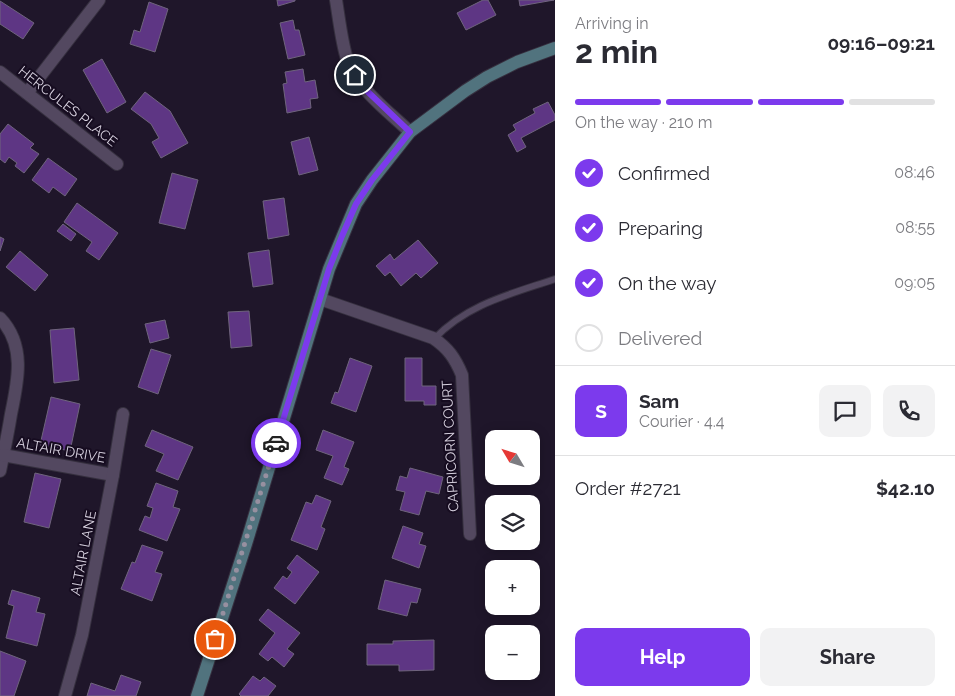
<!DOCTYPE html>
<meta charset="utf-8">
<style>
:root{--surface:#fff;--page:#f2f2f3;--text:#2b2b33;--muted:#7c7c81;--line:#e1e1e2;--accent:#7c3aed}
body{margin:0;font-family:Raleway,sans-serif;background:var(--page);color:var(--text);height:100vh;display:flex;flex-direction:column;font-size:19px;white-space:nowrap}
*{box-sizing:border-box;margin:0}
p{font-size:16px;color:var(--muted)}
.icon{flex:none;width:28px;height:28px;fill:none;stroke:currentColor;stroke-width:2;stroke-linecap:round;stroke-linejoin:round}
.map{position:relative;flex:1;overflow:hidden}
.side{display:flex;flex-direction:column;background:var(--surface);width:400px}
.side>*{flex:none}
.needle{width:32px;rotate:308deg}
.tools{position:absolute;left:485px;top:430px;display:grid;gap:10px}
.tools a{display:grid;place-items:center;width:55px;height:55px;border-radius:10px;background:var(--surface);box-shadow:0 2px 12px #0003;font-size:25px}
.pin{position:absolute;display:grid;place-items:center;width:42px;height:42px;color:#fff;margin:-21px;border:2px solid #fff;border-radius:50%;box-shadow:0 1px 5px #0007}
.courier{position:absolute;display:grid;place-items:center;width:50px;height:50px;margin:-25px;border:4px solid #7c3aed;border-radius:50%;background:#fff;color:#222;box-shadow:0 1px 6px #0007}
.head em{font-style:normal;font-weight:700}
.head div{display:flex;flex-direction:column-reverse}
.head{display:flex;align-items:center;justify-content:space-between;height:85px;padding:0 20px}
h1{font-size:32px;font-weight:700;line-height:38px}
.bar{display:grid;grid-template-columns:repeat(4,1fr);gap:8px 5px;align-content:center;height:60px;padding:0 20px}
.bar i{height:6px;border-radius:4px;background:var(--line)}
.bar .active{background:var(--accent)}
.bar p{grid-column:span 4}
.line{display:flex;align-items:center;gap:12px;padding:0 20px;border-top:1px solid var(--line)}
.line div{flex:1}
.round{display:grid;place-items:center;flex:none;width:52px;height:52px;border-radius:10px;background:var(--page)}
ol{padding:0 20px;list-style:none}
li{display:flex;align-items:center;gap:15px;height:55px}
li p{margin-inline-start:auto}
li .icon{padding:5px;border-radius:50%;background:var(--accent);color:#fff;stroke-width:4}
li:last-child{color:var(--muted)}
li i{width:28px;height:28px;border:2px solid var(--line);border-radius:50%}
.cta{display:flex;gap:10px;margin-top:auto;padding:10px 20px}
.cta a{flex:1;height:58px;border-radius:10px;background:var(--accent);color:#fff;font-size:20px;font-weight:700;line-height:58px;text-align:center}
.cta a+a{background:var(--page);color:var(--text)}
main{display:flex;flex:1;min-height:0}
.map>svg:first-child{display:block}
</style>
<main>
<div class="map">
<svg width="555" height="696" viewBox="0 0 555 696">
<rect width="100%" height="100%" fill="#1f162a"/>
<g fill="#5e3684" stroke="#6f647d">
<polygon points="277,0 295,0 295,1 278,6"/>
<polygon points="483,0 488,0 496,15 466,30 457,13"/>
<polygon points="519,0 554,0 520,6"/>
<polygon points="0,1 34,23 23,39 0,24"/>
<polygon points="149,2 168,9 155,52 130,44 134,30 140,32"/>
<polygon points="293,20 295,30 299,30 305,55 288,59 280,23"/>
<polygon points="102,59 126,102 107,113 83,70"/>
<polygon points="303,69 305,82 315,80 318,98 310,99 311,108 287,113 283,84 287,83 285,72"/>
<polygon points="145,92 170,111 188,143 161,158 152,142 159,138 151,124 131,109"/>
<polygon points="548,102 555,115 555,120 521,138 526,147 517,152 508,135 516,130 513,125 535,113 533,109"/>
<polygon points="8,124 34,144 30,148 39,154 24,173 15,166 17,163 9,157 5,163 0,159 0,134"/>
<polygon points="309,137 318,170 299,175 291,142"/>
<polygon points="48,158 77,179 65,196 53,187 49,193 32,180"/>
<polygon points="172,173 198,180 185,229 159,223"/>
<polygon points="284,198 289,235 268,239 263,201"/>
<polygon points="77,203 118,233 99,260 86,251 92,242 64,222"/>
<polygon points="63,224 76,234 71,241 57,231"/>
<polygon points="0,237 4,239 0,251"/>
<polygon points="418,240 438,263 421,278 416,273 401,286 390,272 385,276 376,266 390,254 394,260"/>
<polygon points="269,250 273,284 253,287 248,253"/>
<polygon points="20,251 48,275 35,291 6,267"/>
<polygon points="249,311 252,346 231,348 228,312"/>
<polygon points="165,320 169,338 150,343 145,324"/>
<polygon points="74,328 79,380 54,383 50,330"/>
<polygon points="151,349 171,355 158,394 138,387"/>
<polygon points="350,358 372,366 356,412 331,403 335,392 338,393"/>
<polygon points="405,358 422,358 422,386 436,386 436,405 424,405 424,401 405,401"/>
<polygon points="51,397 80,404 70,451 40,445"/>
<polygon points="152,430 193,447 178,480 156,471 164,454 145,446"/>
<polygon points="323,430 354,442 344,467 349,469 342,485 324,478 333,456 316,450"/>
<polygon points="410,468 443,477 439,494 426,491 419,515 400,510 405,492 396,490 400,476 407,478"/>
<polygon points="35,473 61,479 49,528 24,522"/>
<polygon points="156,483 178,491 173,507 180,509 167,541 139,530 145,516 150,518 153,508 147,506"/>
<polygon points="316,495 331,501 321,527 325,529 317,550 291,540 306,502 312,504"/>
<polygon points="403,526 423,533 419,544 426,546 419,568 392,558"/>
<polygon points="142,545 163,552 155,572 162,574 152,601 121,589 132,562 135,563"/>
<polygon points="297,555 319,572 295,604 274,588 283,576 287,579 292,572 287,568"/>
<polygon points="385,580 421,589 417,603 411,602 407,616 378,609"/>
<polygon points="12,590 40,598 36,612 45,614 37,646 6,638 14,606 8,604"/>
<polygon points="268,609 300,633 287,649 294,654 284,667 272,657 268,661 259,654 275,633 259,620"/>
<polygon points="434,640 434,670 399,671 399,665 367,665 367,644 393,644 393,641"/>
<polygon points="0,651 26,661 14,696 0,696"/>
<polygon points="121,675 141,682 136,696 87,696 91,683 115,691"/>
<polygon points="253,676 260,681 264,677 276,686 268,696 241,696 239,694"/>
</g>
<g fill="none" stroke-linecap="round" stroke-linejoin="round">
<defs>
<path id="lane" d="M434,339C467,304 511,294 555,279"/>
<g id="street">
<path d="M336,0C339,18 342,46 348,62C360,91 388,111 410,132"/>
<polyline points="0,72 117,164"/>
<polyline points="27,93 99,0"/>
<path d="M320,299L433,338C448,348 455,358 462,375L470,534"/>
<path d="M0,318C26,345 18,381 11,414C8,433 4,452 0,471"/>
<polyline points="3,455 113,475"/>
<polyline points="65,696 82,635 113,475 123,414"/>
</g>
<polyline id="secondary" points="197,696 246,544 329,269 356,204 372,180 410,132 465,91 487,77 517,62 555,48"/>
</defs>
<use href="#lane" stroke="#36303f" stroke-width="8"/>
<use href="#street" stroke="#36303f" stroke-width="14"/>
<use href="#secondary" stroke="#36303f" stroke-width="14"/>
<use href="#lane" stroke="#534860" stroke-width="6"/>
<use href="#street" stroke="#534860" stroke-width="12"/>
<use href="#secondary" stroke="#51737e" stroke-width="12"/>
</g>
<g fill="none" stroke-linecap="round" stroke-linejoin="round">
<polyline stroke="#9790a0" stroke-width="5" stroke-dasharray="0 9" points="215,639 276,443"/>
<polyline stroke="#7c3aed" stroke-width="6" points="276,443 329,269 342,236 356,204 372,180 410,132 367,91 355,75"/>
</g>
<g text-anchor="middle" stroke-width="4" stroke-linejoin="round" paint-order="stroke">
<g font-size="14" fill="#d7d1df" stroke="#160c20">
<text transform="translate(68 106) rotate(38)" y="5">HERCULES PLACE</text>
<text transform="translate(450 446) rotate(-93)" y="5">CAPRICORN COURT</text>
<text transform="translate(61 450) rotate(10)" y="5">ALTAIR DRIVE</text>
<text transform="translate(83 553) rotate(-79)" y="5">ALTAIR LANE</text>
</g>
</g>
</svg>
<div class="tools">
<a><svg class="needle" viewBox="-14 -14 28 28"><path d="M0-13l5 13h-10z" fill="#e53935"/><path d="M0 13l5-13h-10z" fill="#7c7c81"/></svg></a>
<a><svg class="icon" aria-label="layers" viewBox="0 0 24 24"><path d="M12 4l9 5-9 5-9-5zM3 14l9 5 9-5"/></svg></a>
<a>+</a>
<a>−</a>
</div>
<div class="pin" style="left:215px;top:639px;background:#ea580c"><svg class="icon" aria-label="bag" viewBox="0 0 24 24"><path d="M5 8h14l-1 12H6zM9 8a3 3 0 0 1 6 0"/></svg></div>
<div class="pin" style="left:355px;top:75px;background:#1f2937"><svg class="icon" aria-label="home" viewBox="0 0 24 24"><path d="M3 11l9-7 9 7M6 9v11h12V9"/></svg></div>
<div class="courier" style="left:276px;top:443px"><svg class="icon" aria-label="car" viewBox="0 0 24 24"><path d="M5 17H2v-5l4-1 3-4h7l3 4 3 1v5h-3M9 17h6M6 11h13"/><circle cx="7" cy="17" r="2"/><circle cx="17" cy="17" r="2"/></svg></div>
</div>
<section class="side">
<div class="head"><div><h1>2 min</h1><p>Arriving in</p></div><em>09:16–09:21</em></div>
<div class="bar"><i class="active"></i><i class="active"></i><i class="active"></i><i></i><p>On the way · 210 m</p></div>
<ol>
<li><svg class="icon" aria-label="check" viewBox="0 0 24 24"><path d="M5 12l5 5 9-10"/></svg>Confirmed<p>08:46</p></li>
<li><svg class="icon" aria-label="check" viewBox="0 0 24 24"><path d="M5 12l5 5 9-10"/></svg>Preparing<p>08:55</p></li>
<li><svg class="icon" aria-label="check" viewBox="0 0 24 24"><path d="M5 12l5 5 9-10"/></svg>On the way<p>09:05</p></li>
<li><i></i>Delivered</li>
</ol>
<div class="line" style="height:90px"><b class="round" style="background:var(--accent);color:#fff">S</b><div><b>Sam</b><p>Courier · 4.4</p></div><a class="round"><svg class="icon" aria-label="chat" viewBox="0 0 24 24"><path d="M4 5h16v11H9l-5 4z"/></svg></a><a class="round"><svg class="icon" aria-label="phone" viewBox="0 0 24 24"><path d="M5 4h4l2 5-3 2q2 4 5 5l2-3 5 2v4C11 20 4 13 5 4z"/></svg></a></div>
<div class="line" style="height:65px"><div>Order #2721</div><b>$42.10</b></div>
<div class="cta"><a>Help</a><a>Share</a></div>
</section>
</main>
